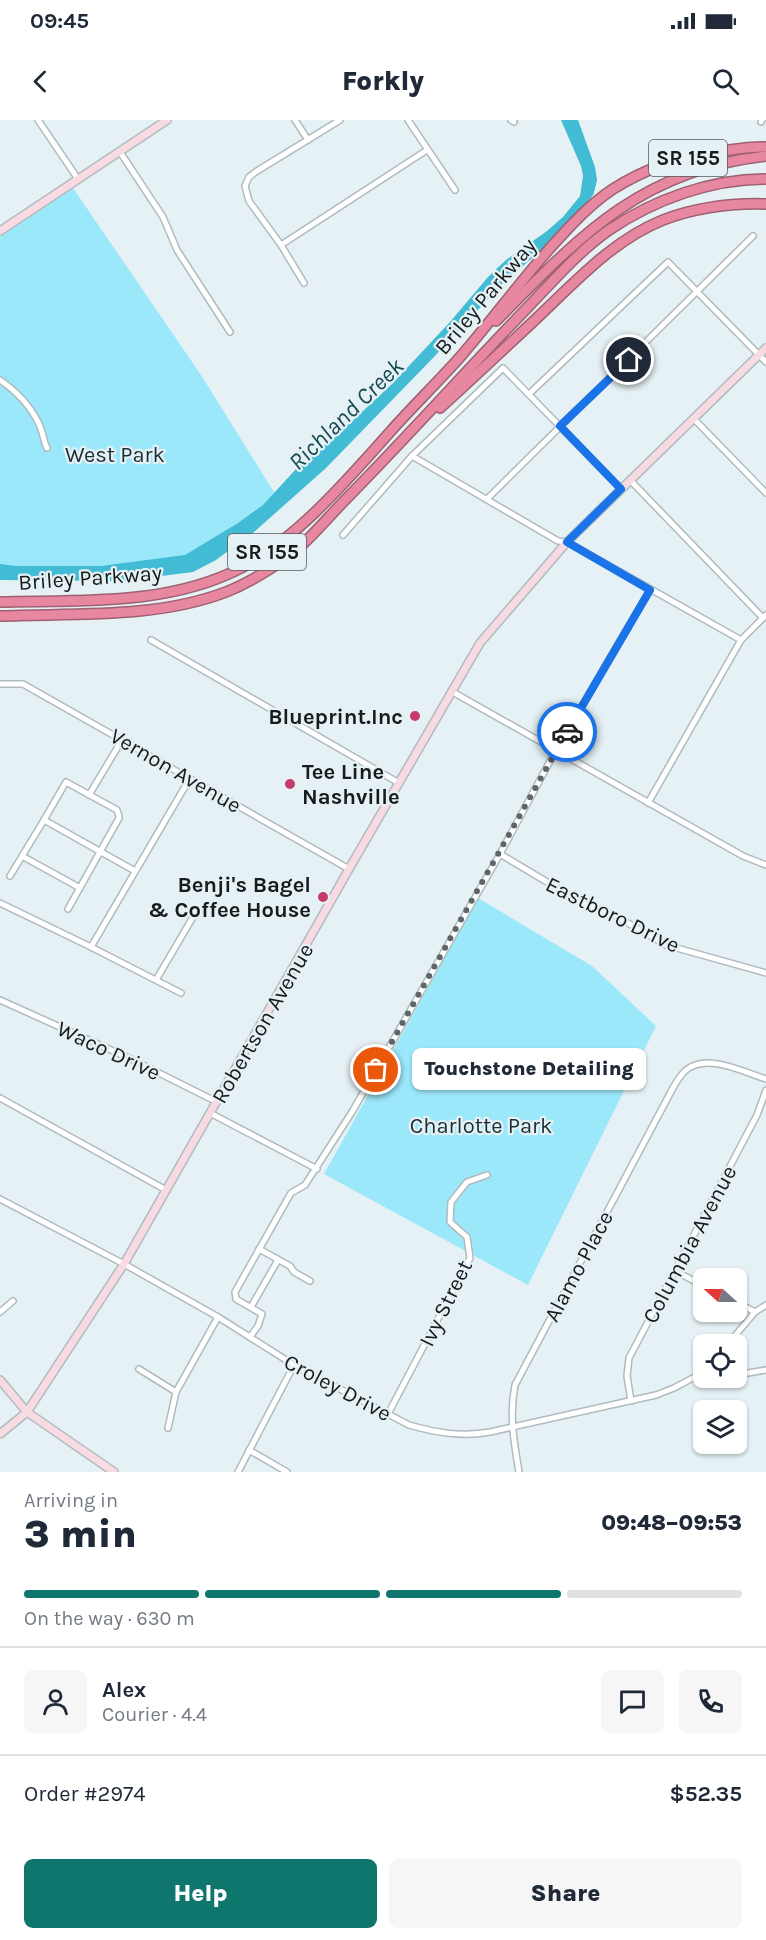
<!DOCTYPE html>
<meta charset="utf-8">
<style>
:root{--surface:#fff;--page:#f6f6f7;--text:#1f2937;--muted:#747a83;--line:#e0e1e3;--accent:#0f766e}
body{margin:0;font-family:Karla,sans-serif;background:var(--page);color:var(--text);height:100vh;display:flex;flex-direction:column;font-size:22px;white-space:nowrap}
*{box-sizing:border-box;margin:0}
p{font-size:20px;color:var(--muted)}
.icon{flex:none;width:33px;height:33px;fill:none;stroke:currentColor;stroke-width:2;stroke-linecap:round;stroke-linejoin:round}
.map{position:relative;height:1352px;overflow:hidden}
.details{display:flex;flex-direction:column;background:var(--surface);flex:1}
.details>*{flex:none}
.needle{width:39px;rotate:291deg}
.controls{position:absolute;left:693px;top:1148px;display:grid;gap:12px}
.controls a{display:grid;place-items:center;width:54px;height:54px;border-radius:9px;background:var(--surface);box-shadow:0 2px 4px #0004;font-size:30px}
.pin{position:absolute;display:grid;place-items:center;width:51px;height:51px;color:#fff;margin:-26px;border:3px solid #fff;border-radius:50%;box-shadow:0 2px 6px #0007}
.courier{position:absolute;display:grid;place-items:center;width:60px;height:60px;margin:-30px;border:4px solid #1a73e8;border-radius:50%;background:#fff;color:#222;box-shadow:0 2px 8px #0007}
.bubble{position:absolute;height:42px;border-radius:9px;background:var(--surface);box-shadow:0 2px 4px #0004;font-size:20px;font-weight:800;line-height:42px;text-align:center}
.summary em{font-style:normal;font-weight:800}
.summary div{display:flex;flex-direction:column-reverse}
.summary{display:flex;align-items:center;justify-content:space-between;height:102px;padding:0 24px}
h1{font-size:39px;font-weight:800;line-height:45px}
.bar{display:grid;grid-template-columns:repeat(4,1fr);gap:9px 6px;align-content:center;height:72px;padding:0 24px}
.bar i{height:8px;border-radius:4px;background:var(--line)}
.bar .active{background:var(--accent)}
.bar p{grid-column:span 4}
.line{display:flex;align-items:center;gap:15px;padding:0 24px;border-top:2px solid var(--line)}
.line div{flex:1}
.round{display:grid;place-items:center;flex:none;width:63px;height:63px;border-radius:9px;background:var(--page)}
.primary-button{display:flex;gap:12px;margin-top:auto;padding:12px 24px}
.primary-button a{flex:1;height:69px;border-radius:9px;background:var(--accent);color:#fff;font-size:24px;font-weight:800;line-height:69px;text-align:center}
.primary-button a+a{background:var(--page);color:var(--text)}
.status{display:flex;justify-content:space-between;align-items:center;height:42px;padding:0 30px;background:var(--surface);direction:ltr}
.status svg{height:16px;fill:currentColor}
header{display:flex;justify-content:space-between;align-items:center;height:78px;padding:0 24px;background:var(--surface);font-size:27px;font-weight:800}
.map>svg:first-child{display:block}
</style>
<div class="status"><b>09:45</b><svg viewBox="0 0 49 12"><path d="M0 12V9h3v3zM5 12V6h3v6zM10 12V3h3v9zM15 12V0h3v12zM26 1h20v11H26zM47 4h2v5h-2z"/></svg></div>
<header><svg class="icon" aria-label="back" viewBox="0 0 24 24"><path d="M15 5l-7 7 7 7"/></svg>Forkly<svg class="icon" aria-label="search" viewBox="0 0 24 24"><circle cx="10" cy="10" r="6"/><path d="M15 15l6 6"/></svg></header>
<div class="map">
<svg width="766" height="1352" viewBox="0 0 766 1352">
<rect width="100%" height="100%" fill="#e5f1f4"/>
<g fill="#9ce8fb">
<polygon points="73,68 201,255 277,377 181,441 109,451 0,447 0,117"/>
<polygon points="478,778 592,846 656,906 528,1165 324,1054"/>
</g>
<polygon fill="#42bbd4" points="561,0 578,0 595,47 597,60 593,75 582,91 549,124 504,162 432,239 326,348 254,412 216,440 193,452 121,461 0,460 0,444 16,446 101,446 185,435 238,403 263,385 296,349 335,317 392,264 450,202 488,157 506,140 547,111 563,97 580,76 583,56 581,46"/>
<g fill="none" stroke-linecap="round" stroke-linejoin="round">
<polyline stroke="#42bbd4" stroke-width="1.5" points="593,73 596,60"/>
<defs>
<g id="street">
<polyline points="38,0 78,59"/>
<polyline points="295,0 308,20"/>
<polyline points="408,0 455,70"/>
<polyline points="511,0 514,2"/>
<polyline points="761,2 762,0"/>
<polyline points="120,32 163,97 177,130 230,212"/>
<polyline points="281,125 427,30"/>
<polyline points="304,163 281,125 249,81 245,66 249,57 257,51 340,0"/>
<path d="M0,260C16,271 31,287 39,304C43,312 43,320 47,328"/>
<polyline points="529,274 668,142 766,242"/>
<polyline points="693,298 766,373"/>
<polyline points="412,336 558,421 567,422 741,520"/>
<polyline points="630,360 763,498"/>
<polyline points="487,379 753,116"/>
<polyline points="343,415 412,336 503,248 621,369"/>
<polyline points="151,520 399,663"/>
<polyline points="0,564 23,564 349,749"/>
<polyline points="451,571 743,736 766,745"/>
<polyline points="89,675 122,620"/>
<polyline points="648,683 741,520 766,495"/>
<polyline points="500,734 584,784 614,795 666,825 766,853"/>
<polyline points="22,736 80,768"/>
<polyline points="10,756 44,700"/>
<polyline points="0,783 91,827 181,873"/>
<polyline points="68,789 119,698 119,696 117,690 66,662 44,700 135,751"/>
<polyline points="91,827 190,658"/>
<polyline points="156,860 193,797"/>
<polyline points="0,880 133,940 217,982"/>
<polyline points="0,978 166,1070"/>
<polyline points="210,993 317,1049"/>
<path d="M0,1079L124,1144L218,1197L294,1245L409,1305C437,1313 462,1317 490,1312L656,1275L674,1268L704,1252"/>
<polyline points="259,1129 290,1146 294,1152 310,1161"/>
<polyline points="675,1151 704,1166"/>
<polyline points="736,1182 755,1192"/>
<polyline points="251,1187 278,1140"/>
<polyline points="0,1192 13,1181"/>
<polyline points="250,1217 258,1206 262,1194 236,1179 235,1172 291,1073 305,1065 352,992 500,734 556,630 650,470"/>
<polyline points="728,1224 755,1192 766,1185"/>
<polyline points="139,1249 176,1272"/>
<polyline points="736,1255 766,1250"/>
<polyline points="631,1281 627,1256 629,1238 757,995 766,970"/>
<polyline points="388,1294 470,1138 467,1117 450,1102 451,1082 467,1062 487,1055"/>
<polyline points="168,1308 176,1272 218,1197"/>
<polyline points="249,1330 287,1352"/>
<polyline points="238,1352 294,1245"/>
<path d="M519,1352C514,1322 509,1295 515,1265L674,966C677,961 681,955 685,951C706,932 743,952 766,959"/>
</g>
<g id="secondary">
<polyline points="0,111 167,0"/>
<polyline points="0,1260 27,1292 114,1352"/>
<polyline points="0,1314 27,1292 124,1144 349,749 480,523 567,422 766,228"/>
</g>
<g id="highway">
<path d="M496,201C579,117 642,49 766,36"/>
<path d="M440,288C473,258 505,228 537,198C575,162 613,120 663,100C695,88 732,83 766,84"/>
<path d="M0,482C80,480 168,486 241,448C297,419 348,359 390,312C413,286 438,262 461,236C492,200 520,162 551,127C570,106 589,85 613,69C643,50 680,37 715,32C732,30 749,26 766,27"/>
<path d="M0,496C74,493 155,499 226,472C251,462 280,444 301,426C318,410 333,392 349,376C410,314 468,249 528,187C554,160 579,131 609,110C655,79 711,59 766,59"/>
</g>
</defs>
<use href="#street" stroke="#b0bbbe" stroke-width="8"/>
<use href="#secondary" stroke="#b0bbbe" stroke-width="10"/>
<use href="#highway" stroke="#9e6172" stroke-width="12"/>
<use href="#street" stroke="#fff" stroke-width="5"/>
<use href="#secondary" stroke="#f8dbe2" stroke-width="7"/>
<use href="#highway" stroke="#e787a0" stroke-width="9"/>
</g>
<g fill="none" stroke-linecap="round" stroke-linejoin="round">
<polyline stroke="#5e6668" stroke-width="6" stroke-dasharray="0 10.8" points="376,950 567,612"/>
<polyline stroke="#1a73e8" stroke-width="8" points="567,612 650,470 567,422 621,369 560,306 629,240"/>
</g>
<g fill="#c73b6c" stroke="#e5f1f4" stroke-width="2">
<circle cx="415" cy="596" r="6"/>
<circle cx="290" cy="664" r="6"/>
<circle cx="323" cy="777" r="6"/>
</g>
<g text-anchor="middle" stroke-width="4.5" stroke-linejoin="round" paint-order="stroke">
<g fill="#e5f1f4" stroke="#545b5d" stroke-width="1.5">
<rect x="649" y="20" width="78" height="36" rx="4.5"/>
<rect x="228" y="414" width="78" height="36" rx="4.5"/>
</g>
<g font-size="21" font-weight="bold" fill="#161b1c">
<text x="688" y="45">SR 155</text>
<text x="267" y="439">SR 155</text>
</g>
<g font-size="22" fill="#161b1c" stroke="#e5f1f4">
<text transform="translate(485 176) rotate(-50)" y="8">Briley Parkway</text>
<text transform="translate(90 457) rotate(-4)" y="8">Briley Parkway</text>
<text transform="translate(176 650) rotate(30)" y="8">Vernon Avenue</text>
<text transform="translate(613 794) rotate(26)" y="8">Eastboro Drive</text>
<text transform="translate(262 903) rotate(-60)" y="8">Robertson Avenue</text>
<text transform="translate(109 930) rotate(25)" y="8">Waco Drive</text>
<text transform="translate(689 1124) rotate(-62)" y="8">Columbia Avenue</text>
<text transform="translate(578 1146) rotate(-62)" y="8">Alamo Place</text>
<text transform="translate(445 1183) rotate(-64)" y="8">Ivy Street</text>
<text transform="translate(338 1267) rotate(28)" y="8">Croley Drive</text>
</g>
<g font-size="22" fill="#1a2f34" stroke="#e5f1f4">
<text x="115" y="342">West Park</text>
<text x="481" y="1013">Charlotte Park</text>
</g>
<g font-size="22" font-weight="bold" fill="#161b1c" stroke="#e5f1f4" text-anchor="end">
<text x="403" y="604">Blueprint.Inc</text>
<text x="302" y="659" text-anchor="start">Tee Line<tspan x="302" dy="25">Nashville</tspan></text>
<text x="311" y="772">Benji's Bagel<tspan x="311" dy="25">&amp; Coffee House</tspan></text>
</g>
<g font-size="24" font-style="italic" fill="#154954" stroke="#e5f1f4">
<text transform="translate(346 294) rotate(-44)" y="8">Richland Creek</text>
</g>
</g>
</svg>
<div class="controls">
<a><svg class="needle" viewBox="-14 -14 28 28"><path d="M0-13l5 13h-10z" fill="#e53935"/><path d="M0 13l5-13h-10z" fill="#747a83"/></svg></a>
<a><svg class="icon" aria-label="locate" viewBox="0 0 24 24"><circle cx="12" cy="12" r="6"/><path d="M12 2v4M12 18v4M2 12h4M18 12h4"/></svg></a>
<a><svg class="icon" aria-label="layers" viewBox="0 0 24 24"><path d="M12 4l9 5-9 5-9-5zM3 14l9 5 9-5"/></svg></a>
</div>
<div class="pin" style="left:376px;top:950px;background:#ea580c"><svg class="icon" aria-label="bag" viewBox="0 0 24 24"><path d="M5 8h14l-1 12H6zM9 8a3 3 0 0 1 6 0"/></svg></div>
<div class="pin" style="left:629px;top:240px;background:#1f2937"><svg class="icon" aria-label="home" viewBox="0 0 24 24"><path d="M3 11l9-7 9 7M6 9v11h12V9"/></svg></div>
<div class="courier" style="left:567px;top:612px"><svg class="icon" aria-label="car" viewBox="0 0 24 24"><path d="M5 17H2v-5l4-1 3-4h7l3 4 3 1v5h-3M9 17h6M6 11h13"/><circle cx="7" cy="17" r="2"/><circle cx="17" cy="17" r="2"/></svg></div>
<div class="bubble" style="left:412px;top:928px;width:234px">Touchstone Detailing</div>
</div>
<section class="details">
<div class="summary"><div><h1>3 min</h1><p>Arriving in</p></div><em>09:48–09:53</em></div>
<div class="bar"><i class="active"></i><i class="active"></i><i class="active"></i><i></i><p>On the way · 630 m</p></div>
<div class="line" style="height:108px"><a class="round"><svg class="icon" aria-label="person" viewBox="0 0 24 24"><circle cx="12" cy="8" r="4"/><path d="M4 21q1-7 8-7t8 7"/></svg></a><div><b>Alex</b><p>Courier · 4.4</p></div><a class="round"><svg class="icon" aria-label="chat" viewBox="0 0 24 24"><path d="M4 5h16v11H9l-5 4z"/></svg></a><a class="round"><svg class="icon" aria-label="phone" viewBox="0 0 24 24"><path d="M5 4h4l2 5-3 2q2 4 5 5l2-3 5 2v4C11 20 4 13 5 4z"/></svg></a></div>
<div class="line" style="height:78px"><div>Order #2974</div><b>$52.35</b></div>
<div class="primary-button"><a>Help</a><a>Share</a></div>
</section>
